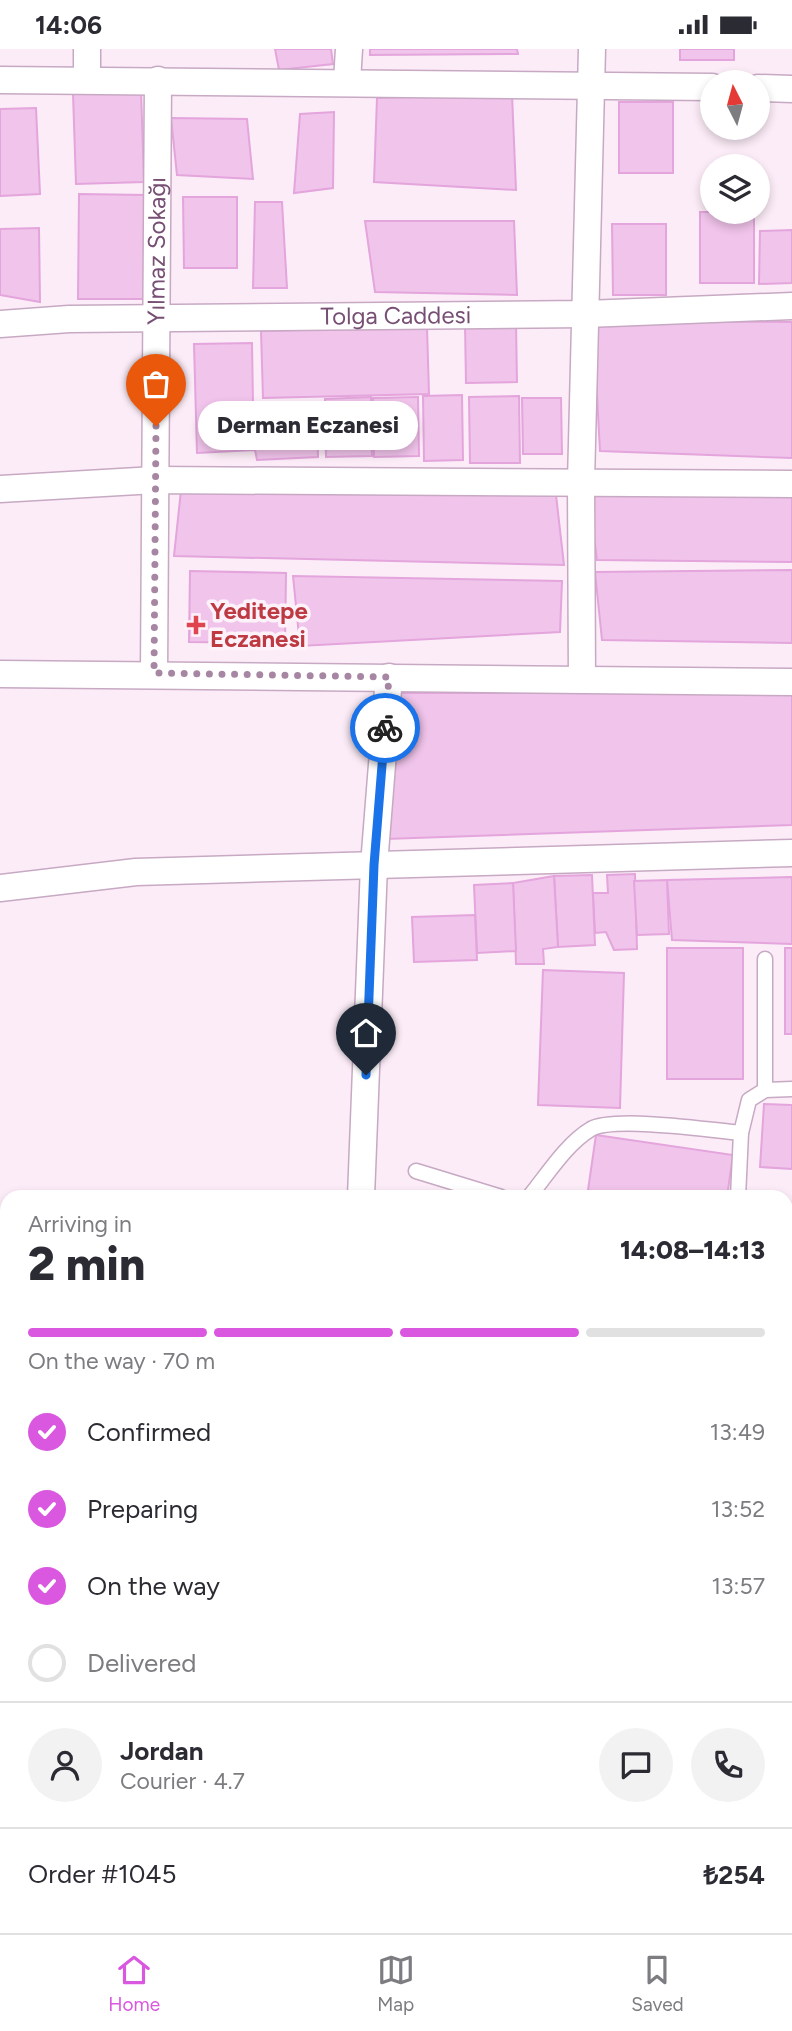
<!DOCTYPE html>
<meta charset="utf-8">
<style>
:root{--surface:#fff;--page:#f2f2f3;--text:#2b2b33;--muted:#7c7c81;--line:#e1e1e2;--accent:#da57e0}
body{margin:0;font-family:Figtree,sans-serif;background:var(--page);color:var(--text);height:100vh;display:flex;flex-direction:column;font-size:26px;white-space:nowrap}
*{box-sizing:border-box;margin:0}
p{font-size:23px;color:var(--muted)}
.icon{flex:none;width:38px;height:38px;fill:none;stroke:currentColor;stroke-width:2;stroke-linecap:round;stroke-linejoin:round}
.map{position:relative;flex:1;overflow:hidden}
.sheet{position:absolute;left:0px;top:1141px;width:793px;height:744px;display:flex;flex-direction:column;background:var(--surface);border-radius:21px 21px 0 0;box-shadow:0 4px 10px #0003}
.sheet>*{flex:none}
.needle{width:46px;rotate:354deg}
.fabs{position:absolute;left:700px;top:21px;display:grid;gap:14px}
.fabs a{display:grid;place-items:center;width:70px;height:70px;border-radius:50%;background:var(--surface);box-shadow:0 4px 10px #0003;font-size:35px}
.pin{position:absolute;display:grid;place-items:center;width:60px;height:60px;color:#fff;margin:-72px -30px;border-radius:50% 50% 50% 0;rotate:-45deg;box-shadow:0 0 7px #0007}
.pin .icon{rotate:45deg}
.courier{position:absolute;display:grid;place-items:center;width:70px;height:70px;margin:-35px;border:5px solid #1a73e8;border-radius:50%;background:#fff;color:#222;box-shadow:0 2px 9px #0007}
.bubble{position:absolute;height:49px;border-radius:24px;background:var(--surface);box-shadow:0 4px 10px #0003;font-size:23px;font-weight:800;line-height:49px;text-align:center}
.summary em{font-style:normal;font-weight:800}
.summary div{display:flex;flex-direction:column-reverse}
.summary{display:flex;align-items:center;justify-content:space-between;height:119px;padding:0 28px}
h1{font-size:46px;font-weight:800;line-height:52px}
.bar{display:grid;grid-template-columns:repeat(4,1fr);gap:10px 7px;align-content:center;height:84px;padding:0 28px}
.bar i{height:9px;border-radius:5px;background:var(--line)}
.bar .current{background:var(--accent)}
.bar p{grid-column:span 4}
.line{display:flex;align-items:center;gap:18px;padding:0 28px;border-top:2px solid var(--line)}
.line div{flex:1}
.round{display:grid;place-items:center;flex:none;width:74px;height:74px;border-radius:37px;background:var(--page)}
ol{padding:0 28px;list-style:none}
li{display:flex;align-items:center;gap:21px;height:77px}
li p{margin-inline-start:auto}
li .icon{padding:7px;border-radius:50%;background:var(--accent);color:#fff;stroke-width:4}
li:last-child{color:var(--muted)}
li i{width:38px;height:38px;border:4px solid var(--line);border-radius:50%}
.status{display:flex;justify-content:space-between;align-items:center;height:49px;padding:0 35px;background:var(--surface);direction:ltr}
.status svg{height:19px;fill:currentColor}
.menu{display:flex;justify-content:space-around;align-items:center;height:98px;border-top:2px solid var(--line);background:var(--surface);font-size:19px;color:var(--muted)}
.menu a{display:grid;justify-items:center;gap:4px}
.menu .current{color:var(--accent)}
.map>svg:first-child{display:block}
</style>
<div class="status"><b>14:06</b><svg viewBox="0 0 49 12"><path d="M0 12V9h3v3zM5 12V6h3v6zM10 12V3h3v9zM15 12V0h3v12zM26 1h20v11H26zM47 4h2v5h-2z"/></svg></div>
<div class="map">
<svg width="792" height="1884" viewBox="0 0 792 1884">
<rect width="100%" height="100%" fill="#fcecf7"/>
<g fill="#f1c4eb" stroke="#e3a5dc" stroke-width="2">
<polygon points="275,0 331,0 333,15 279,21"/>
<polygon points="370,0 517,0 518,5 370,6"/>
<rect x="680" y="0" width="54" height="11"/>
<polygon points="141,41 144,133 76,135 73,44"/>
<polygon points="512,45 516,141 374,133 377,49"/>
<rect x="619" y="53" width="54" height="71"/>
<polygon points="36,59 40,145 0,147 0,60"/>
<polygon points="334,63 333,139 294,144 300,65"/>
<polygon points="171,69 247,70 253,130 177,126"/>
<polygon points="79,145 146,146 145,250 78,250"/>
<polygon points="183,148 237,148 237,219 184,219"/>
<polygon points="255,153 282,153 287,239 253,239"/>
<rect x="700" y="163" width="54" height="71"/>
<polygon points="365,172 514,172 517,246 375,243"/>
<polygon points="612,175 666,175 666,246 613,246"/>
<polygon points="39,179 40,253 0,246 0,180"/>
<polygon points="792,181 792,234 759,235 760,182"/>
<polygon points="593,272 792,273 792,409 600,402"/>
<polygon points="516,274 517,333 466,334 465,275"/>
<polygon points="427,278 429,345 263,349 261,282"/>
<polygon points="252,294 253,356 266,356 267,399 274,398 273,362 286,361 286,354 317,353 318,408 257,411 255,401 197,404 194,295"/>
<polygon points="462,346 463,411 424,412 423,347"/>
<polygon points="519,347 520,414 470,414 469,348"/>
<polygon points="371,348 372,407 326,408 325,350"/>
<polygon points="418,348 419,407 374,408 373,349"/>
<polygon points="522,349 561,349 562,405 523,405"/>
<polygon points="588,439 792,447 792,513 597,511"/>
<polygon points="181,441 556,446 564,516 174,507"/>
<polygon points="792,521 792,594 602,591 595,523"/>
<polygon points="190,522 286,524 285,594 189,593"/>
<polygon points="293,527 562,532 560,583 300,597"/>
<polygon points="394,644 792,644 792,776 386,790"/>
<polygon points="635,825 637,900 614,901 606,883 595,884 593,844 608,844 607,826"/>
<polygon points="592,826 595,896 558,898 554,827"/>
<polygon points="554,827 558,898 543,900 544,915 516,915 513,834"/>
<polygon points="792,828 792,895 672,891 667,831"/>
<polygon points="667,831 669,885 637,886 634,832"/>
<polygon points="513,834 516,902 477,904 474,836"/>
<polygon points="475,866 477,911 414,913 412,868"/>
<rect x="667" y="899" width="76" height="131"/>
<rect x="785" y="899" width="7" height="86"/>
<polygon points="543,921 624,924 620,1059 538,1056"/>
<polygon points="764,1055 792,1056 792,1120 760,1118"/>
<polygon points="596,1086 733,1106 727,1148 587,1148"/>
<polygon points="786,1434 792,1435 792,1479 786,1478"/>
<polygon points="786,1517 792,1518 792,1653 786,1652"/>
<rect x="786" y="1755" width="6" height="118"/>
<polygon points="440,1878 534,1878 532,1884 454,1884"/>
<polygon points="597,1878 604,1878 625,1884 595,1884"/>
</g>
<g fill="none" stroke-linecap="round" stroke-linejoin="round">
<defs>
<g id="lane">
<polyline points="765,1041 765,910"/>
<polyline points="416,1122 501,1148"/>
<path d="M529,1148C547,1126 566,1095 591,1080C614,1067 711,1081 741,1084"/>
<polyline points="738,1148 741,1084 749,1051 765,1041 792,1040"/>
<polyline points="786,1231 792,1231"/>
</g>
<g id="street">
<polyline points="87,0 87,31"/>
<polyline points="0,31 712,38"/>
<polyline points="347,32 349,0"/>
<polyline points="758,39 792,40"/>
<path id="s1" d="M0,275L69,270L586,265L792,257"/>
<polyline points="0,440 155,431 792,435"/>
<path id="s2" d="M154,624L158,31"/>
<polyline points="0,625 792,633"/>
<polyline points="582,630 581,433 592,0"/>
<polyline points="0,839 136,823 792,804"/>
<polyline points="361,1148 374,816 389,628"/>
<polyline points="0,1389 7,1388"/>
<polyline points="0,1470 7,1515"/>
<polyline points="786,1507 792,1508"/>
<polyline points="0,1825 7,1824"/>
<polyline points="326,1878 352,1884"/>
<polyline points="160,1884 162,1878"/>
<polyline points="547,1884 548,1878"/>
</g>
</defs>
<use href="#lane" stroke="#c7a9c3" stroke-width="17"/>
<use href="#street" stroke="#c7a9c3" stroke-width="29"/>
<use href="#lane" stroke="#fff" stroke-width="14"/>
<use href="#street" stroke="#fff" stroke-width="26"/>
</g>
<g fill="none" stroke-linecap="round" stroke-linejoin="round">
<polyline stroke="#a686a2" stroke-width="7" stroke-dasharray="0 12.6" points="156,377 154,624 389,628 385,679"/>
<polyline stroke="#1a73e8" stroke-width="9" points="366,1026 374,816 385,679"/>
</g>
<path fill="#e0444e" stroke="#fef2fa" stroke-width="2.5" d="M192.5 565.5h7v7h7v7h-7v7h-7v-7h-7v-7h7z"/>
<g text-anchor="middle" stroke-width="7" stroke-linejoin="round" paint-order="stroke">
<g font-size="24" fill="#774f74" stroke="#fef2fa">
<text dy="8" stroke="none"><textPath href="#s2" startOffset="422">Yılmaz Sokağı</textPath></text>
<text dy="8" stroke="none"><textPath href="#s1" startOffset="396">Tolga Caddesi</textPath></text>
</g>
<g font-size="24" font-weight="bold" fill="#be3a42" stroke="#fef2fa" text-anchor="start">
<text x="210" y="570">Yeditepe<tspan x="210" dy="28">Eczanesi</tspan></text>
</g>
</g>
</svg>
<div class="fabs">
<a><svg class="needle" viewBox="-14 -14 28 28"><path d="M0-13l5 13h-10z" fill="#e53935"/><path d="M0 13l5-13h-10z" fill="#7c7c81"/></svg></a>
<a><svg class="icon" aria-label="layers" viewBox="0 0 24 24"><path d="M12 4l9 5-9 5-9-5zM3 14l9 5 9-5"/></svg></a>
</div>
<div class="pin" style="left:156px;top:377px;background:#ea580c"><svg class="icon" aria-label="bag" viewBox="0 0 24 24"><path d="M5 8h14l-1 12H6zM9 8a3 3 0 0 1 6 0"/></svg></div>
<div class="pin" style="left:366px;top:1026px;background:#1f2937"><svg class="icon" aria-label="home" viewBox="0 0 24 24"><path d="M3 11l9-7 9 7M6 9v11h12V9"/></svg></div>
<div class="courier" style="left:385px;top:679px"><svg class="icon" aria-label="bike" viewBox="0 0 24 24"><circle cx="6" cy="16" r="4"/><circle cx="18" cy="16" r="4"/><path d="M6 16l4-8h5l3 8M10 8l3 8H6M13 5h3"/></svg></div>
<div class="bubble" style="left:198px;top:352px;width:220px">Derman Eczanesi</div>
<section class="sheet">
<div class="summary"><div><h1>2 min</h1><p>Arriving in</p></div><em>14:08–14:13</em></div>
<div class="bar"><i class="current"></i><i class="current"></i><i class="current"></i><i></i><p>On the way · 70 m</p></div>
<ol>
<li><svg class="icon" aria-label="check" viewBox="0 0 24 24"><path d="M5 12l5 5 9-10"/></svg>Confirmed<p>13:49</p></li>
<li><svg class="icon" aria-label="check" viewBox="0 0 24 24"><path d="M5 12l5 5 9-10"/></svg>Preparing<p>13:52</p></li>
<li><svg class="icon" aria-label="check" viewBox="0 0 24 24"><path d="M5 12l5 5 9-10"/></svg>On the way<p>13:57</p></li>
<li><i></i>Delivered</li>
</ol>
<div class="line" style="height:126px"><a class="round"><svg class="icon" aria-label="person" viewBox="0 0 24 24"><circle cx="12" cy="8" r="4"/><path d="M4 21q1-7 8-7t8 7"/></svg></a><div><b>Jordan</b><p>Courier · 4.7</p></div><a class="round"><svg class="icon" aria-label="chat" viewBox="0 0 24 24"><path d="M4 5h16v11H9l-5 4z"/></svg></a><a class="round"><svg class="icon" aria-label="phone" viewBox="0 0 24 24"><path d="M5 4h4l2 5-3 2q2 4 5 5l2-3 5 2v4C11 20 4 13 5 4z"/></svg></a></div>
<div class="line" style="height:91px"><div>Order #1045</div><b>₺254</b></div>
</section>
</div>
<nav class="menu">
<a class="current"><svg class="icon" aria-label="home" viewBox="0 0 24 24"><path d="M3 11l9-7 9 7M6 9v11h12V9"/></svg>Home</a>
<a><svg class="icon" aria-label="map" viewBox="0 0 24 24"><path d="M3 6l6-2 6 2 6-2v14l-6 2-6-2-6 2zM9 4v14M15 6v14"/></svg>Map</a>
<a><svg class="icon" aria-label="saved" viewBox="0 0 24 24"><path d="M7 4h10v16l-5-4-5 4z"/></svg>Saved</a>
</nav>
